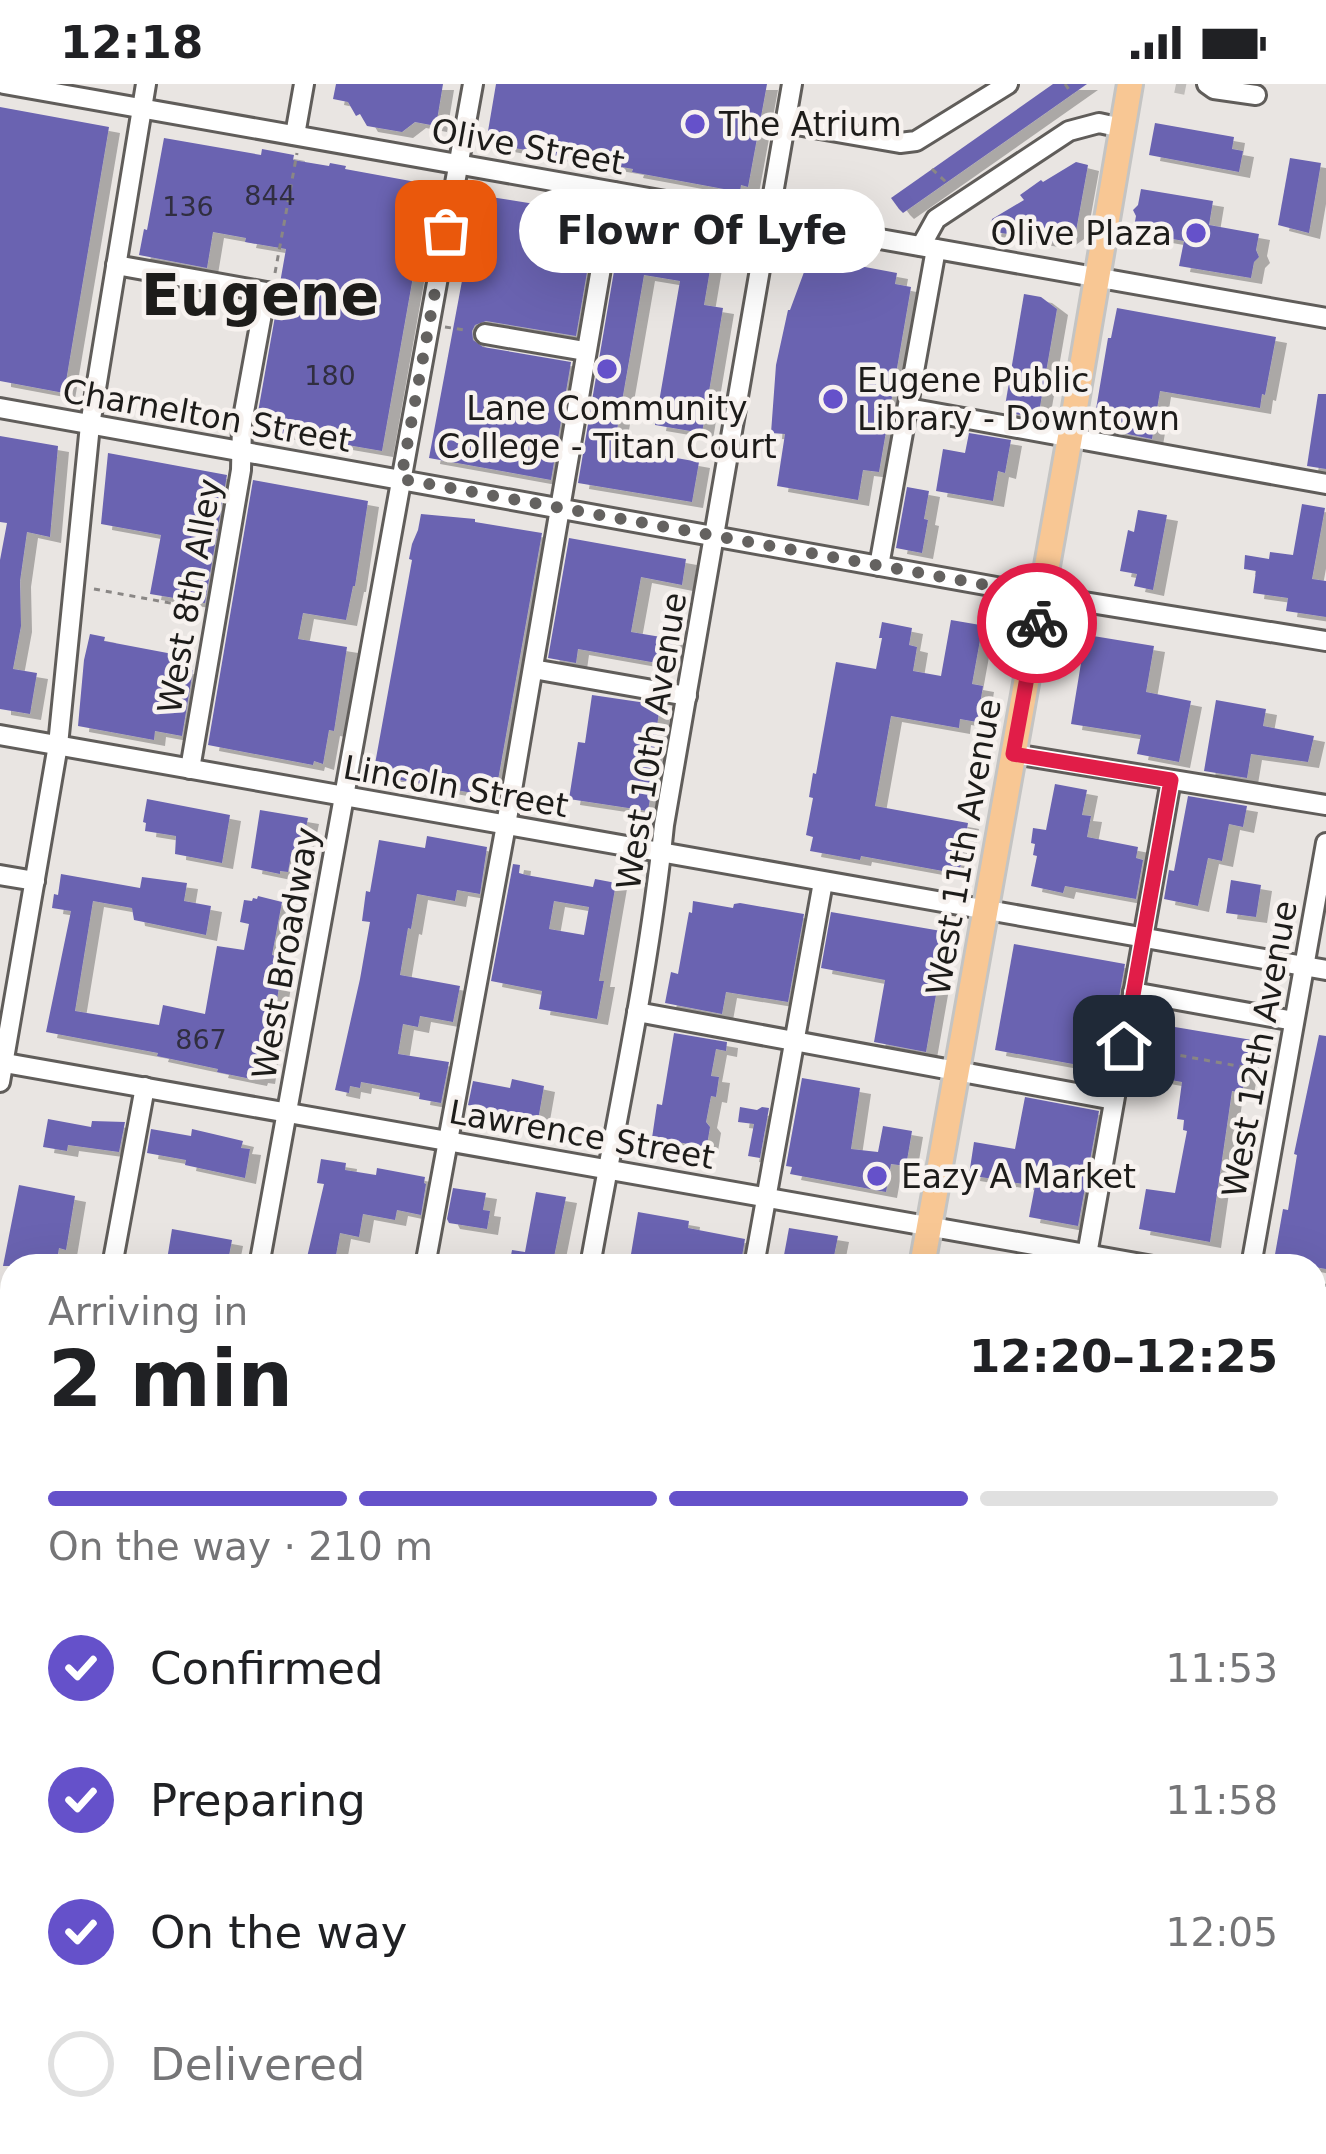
<!DOCTYPE html>
<meta charset="utf-8">
<style>
:root{--surface:#fff;--page:#f2f2f2;--text:#202124;--muted:#757577;--line:#e0e0e0;--accent:#6551ca}
body{margin:0;font-family:"DejaVu Sans",sans-serif;background:var(--page);color:var(--text);height:100vh;display:flex;flex-direction:column;font-size:45px;white-space:nowrap}
*{box-sizing:border-box;margin:0}
p{font-size:39px;color:var(--muted)}
.icon{flex:none;width:66px;height:66px;fill:none;stroke:currentColor;stroke-width:2;stroke-linecap:round;stroke-linejoin:round}
.map{position:relative;flex:1;overflow:hidden}
.panel{position:absolute;left:0px;top:1170px;width:1326px;height:900px;display:flex;flex-direction:column;background:var(--surface);border-radius:36px 36px 0 0;box-shadow:0 12px 48px #0002}
.panel>*{flex:none}
.pin{position:absolute;display:grid;place-items:center;width:102px;height:102px;color:#fff;margin:-51px;border-radius:24px;box-shadow:0 6px 18px #0006}
.courier{position:absolute;display:grid;place-items:center;width:120px;height:120px;margin:-60px;border:9px solid #e11d48;border-radius:50%;background:#fff;color:#222;box-shadow:0 3px 15px #0007}
.bubble{position:absolute;height:84px;border-radius:42px;background:var(--surface);box-shadow:0 12px 48px #0002;font-size:39px;font-weight:700;line-height:84px;text-align:center}
.headline em{font-style:normal;font-weight:700}
.headline div{display:flex;flex-direction:column-reverse}
.headline{display:flex;align-items:center;justify-content:space-between;height:204px;padding:0 48px}
h1{font-size:78px;font-weight:700;line-height:90px}
.bar{display:grid;grid-template-columns:repeat(4,1fr);gap:18px 12px;align-content:center;height:144px;padding:0 48px}
.bar i{height:15px;border-radius:9px;background:var(--line)}
.bar .selected{background:var(--accent)}
.bar p{grid-column:span 4}
ol{padding:0 48px;list-style:none}
li{display:flex;align-items:center;gap:36px;height:132px}
li p{margin-inline-start:auto}
li .icon{padding:12px;border-radius:50%;background:var(--accent);color:#fff;stroke-width:4}
li:last-child{color:var(--muted)}
li i{width:66px;height:66px;border:6px solid var(--line);border-radius:50%}
.status{display:flex;justify-content:space-between;align-items:center;height:84px;padding:0 60px;background:var(--surface);direction:ltr}
.status svg{height:33px;fill:currentColor}
.map>svg:first-child{display:block}
</style>
<div class="status"><b>12:18</b><svg viewBox="0 0 49 12"><path d="M0 12V9h3v3zM5 12V6h3v6zM10 12V3h3v9zM15 12V0h3v12zM26 1h20v11H26zM47 4h2v5h-2z"/></svg></div>
<div class="map">
<svg width="1326" height="2070" viewBox="0 0 1326 2070">
<defs>
<filter id="shadow"><feDropShadow dx="11" dy="6" stdDeviation="0" flood-color="#0004"/></filter>
</defs>
<rect width="100%" height="100%" fill="#e9e5e2"/>
<polygon fill="#e2d8cf" points="1314,1889 1326,1891 1326,2070 1117,2070 1119,2058 1314,2058"/>
<g fill="#6a63b1" fill-rule="evenodd" filter="url(#shadow)">
<polygon points="336,0 443,0 436,42 415,38 402,48 367,42 360,30 356,32 348,18 333,15"/>
<polygon points="496,0 767,0 748,103 741,101 740,108 632,88 633,85 486,59"/>
<polygon points="1053,0 1087,0 903,129 899,125 891,114"/>
<polygon points="0,23 109,43 64,309 0,297"/>
<polygon points="1155,39 1234,53 1232,65 1243,67 1239,88 1149,71"/>
<polygon points="164,54 261,71 262,65 294,71 293,76 329,82 330,79 346,82 345,85 427,100 420,142 422,142 382,367 255,345 277,221 285,212 285,206 280,199 286,165 245,158 246,154 213,148 207,184 139,171 144,145 147,146"/>
<polygon points="1290,74 1321,79 1309,149 1278,141"/>
<polygon points="1076,78 1088,81 1076,147 1059,159 990,147 992,135 1024,116 1020,111 1041,96 1043,98"/>
<polygon points="1141,105 1213,117 1209,141 1259,150 1256,166 1259,173 1254,178 1251,194 1179,182 1184,157 1133,148 1136,132 1133,126 1138,121"/>
<polygon points="478,111 597,130 576,252 486,237 475,241 472,247 473,256 483,263 571,278 551,396 429,374"/>
<polygon points="622,140 715,156 704,221 723,224 702,349 655,341 680,197 644,191 614,363 699,378 692,418 578,399"/>
<polygon points="817,174 897,189 895,200 911,203 879,388 863,386 858,416 777,402 785,350 771,349 776,281 788,226 790,226 807,180 815,181"/>
<polygon points="1024,210 1041,213 1057,225 1038,334 1004,328"/>
<polygon points="1117,224 1276,253 1265,311 1262,310 1260,324 1160,307 1152,355 1093,343 1108,254 1111,254"/>
<polygon points="1318,310 1326,310 1326,385 1307,382"/>
<polygon points="969,349 1011,356 1005,389 998,387 993,417 936,407 943,365 965,369"/>
<polygon points="0,352 58,362 50,453 27,448 20,497 21,542 13,585 37,589 30,630 0,625 0,476 7,439 0,438"/>
<polygon points="108,369 227,391 205,519 150,510 161,451 101,440"/>
<polygon points="253,396 368,417 355,502 353,502 346,536 303,529 298,555 347,563 334,647 329,646 323,680 314,677 313,681 208,661"/>
<polygon points="907,403 929,407 924,435 928,436 922,469 896,464"/>
<polygon points="1302,420 1325,424 1312,495 1326,497 1326,533 1286,527 1288,514 1253,509 1256,487 1244,485 1245,471 1269,475 1270,468 1293,471"/>
<polygon points="1138,426 1167,431 1153,506 1134,502 1137,490 1120,487 1128,446 1134,448"/>
<polygon points="421,430 475,435 475,438 542,449 495,713 373,691 412,476 409,475 412,460 418,446"/>
<polygon points="569,454 686,475 682,501 641,493 631,548 673,555 668,581 578,565 576,579 548,574"/>
<polygon points="951,536 992,543 990,558 980,556 972,600 983,602 977,638 960,635 959,644 891,632 875,722 968,739 959,790 861,772 860,776 810,767 813,753 806,751 813,714 809,713 813,689 816,690 836,578 876,585 882,554 879,554 882,538 912,544 909,561 917,563 913,587 941,592"/>
<polygon points="1075,549 1154,562 1146,608 1191,617 1179,678 1137,670 1141,651 1071,640 1082,573 1071,572"/>
<polygon points="90,550 105,553 104,557 178,571 176,583 193,586 182,652 155,647 154,656 78,642 84,576"/>
<polygon points="592,611 660,621 653,670 657,670 648,727 569,715 578,658 585,659"/>
<polygon points="1216,616 1266,625 1263,642 1314,652 1308,678 1251,670 1247,694 1204,687"/>
<polygon points="1055,700 1087,706 1082,731 1091,732 1087,753 1138,763 1136,774 1143,776 1136,815 1065,802 1063,809 1031,802 1037,772 1033,771 1035,760 1031,759 1033,744 1046,746"/>
<polygon points="1188,712 1247,722 1243,743 1229,740 1222,777 1208,774 1198,822 1164,815 1169,786 1174,787"/>
<polygon points="147,715 230,731 222,779 175,770 176,752 145,747 146,739 143,738"/>
<polygon points="260,726 308,734 301,767 292,766 288,788 280,787 280,790 251,784"/>
<polygon points="427,752 487,763 480,810 457,806 455,817 417,810 411,845 408,844 400,891 460,902 453,938 420,932 418,943 403,940 398,970 449,978 441,1019 419,1015 420,1009 361,998 360,1004 350,1002 349,1009 335,1006 360,895 370,838 362,837 366,807 370,808 379,756 425,764"/>
<path d="M513,780L520,781L519,789L526,791L593,803L595,795L616,799L599,897H604L597,935L539,925L542,907L491,897ZM554,817L589,823L584,851L549,845Z"/>
<polygon points="61,790 140,804 142,793 187,799 184,817 211,822 206,851 134,836 132,824 93,817 75,927 159,941 163,921 205,930 217,862 244,866 249,840 240,838 244,816 252,817 253,814 257,815 258,812 282,818 272,871 284,873 264,994 257,993 256,996 217,988 218,985 157,972 158,969 46,948 71,827 52,824 54,810 58,811"/>
<polygon points="1231,796 1261,801 1256,833 1226,829"/>
<polygon points="693,817 733,824 734,820 740,819 804,830 788,918 726,908 722,930 665,919 671,888 678,890 689,828 692,829"/>
<polygon points="831,828 947,848 926,968 874,958 885,896 821,884"/>
<polygon points="1014,860 1125,880 1106,986 995,966"/>
<polygon points="1157,940 1252,956 1242,1009 1232,1007 1210,1158 1139,1145 1146,1105 1175,1109 1187,1047 1183,1046 1184,1036 1177,1035 1182,998 1148,992"/>
<polygon points="674,949 727,958 726,967 716,965 711,992 719,993 716,1013 711,1012 706,1038 710,1043 706,1067 689,1063 689,1060 652,1054 657,1020 662,1021"/>
<polygon points="1319,951 1326,952 1326,1185 1274,1176 1283,1125 1288,1126 1297,1071 1294,1070"/>
<polygon points="802,994 860,1004 851,1065 878,1068 883,1042 912,1047 906,1082 891,1080 886,1108 790,1090 792,1083 786,1082"/>
<polygon points="512,995 544,1002 538,1036 471,1026 472,1022 468,1021 473,997 510,1004"/>
<polygon points="1025,1013 1099,1027 1078,1142 1029,1133 1035,1102 969,1091 974,1058 1015,1065"/>
<polygon points="740,1023 757,1026 762,1023 769,1024 760,1074 748,1072 754,1040 738,1038"/>
<polygon points="48,1035 91,1043 92,1037 125,1038 119,1068 68,1061 67,1067 43,1063"/>
<polygon points="151,1045 191,1052 192,1045 243,1057 241,1064 250,1065 245,1094 185,1081 186,1076 147,1069"/>
<polygon points="321,1075 346,1079 345,1086 376,1091 377,1084 425,1093 424,1099 426,1100 421,1131 397,1126 395,1136 363,1130 359,1153 340,1149 334,1182 305,1182 324,1100 317,1099"/>
<polygon points="19,1101 75,1112 66,1166 59,1164 56,1182 3,1182"/>
<polygon points="453,1104 486,1109 483,1126 490,1127 487,1145 449,1139 447,1135"/>
<polygon points="536,1108 566,1113 554,1173 562,1174 562,1182 509,1182 512,1166 525,1168"/>
<polygon points="638,1128 689,1137 688,1144 745,1155 741,1178 734,1177 733,1182 629,1182"/>
<polygon points="789,1144 838,1152 832,1182 782,1182"/>
<polygon points="172,1145 232,1156 227,1182 166,1182"/>
</g>
<g fill="none" stroke-linecap="round" stroke-linejoin="round">
<polyline stroke="#c0bdba" stroke-width="18" stroke-dasharray="18 9" stroke-linecap="butt" points="1176,0 1186,2"/>
<defs>
<g id="minor">
<path d="M4,0C445,76 885,159 1326,234"/>
<polyline points="1207,0 1214,5 1256,11"/>
<polyline points="785,39 900,59 916,57 1008,0"/>
<polyline points="295,51 304,0"/>
<polyline points="921,162 936,135 1069,47 1099,39 1122,44"/>
<polyline points="116,181 272,209"/>
<polyline points="485,250 585,267"/>
<polyline points="0,324 1041,511 1326,557"/>
<polyline points="908,324 1326,400"/>
<polyline points="879,482 936,165"/>
<polyline points="533,585 687,612"/>
<polyline points="0,651 1326,886"/>
<polyline points="1014,670 1326,721"/>
<polyline points="190,685 241,386 242,339 266,208"/>
<polyline points="0,791 35,797"/>
<polyline points="1133,908 1294,937"/>
<polyline points="637,928 1114,1016"/>
<polyline points="0,978 1153,1182"/>
<polyline points="0,998 58,661 90,341 146,0"/>
<polyline points="112,1182 145,1003"/>
<polyline points="259,1182 473,0"/>
<polyline points="425,1182 506,741 614,108"/>
<path d="M590,1182C616,1035 649,889 664,741L792,0"/>
<polyline points="754,1182 823,798"/>
<polyline points="1085,1182 1171,696"/>
<polyline points="1251,1182 1326,759"/>
<polyline points="1314,1210 1326,1212"/>
<polyline points="1314,1717 1326,1650"/>
<polyline points="0,1806 12,1740"/>
<polyline points="0,1956 12,1958"/>
<polyline points="569,2058 635,2070"/>
<polyline points="98,2070 100,2058"/>
<polyline points="267,2070 269,2058"/>
<polyline points="433,2070 435,2058"/>
<polyline points="927,2070 929,2058"/>
<polyline points="1092,2070 1094,2058"/>
</g>
<g id="major">
<polyline points="922,1182 1070,353 1130,0"/>
<polyline points="0,1303 12,1305"/>
<polyline points="1314,1534 1326,1536"/>
<polyline points="0,1632 12,1634"/>
<polyline points="1314,1866 1326,1868"/>
<polyline points="763,2070 765,2058"/>
</g>
</defs>
<use href="#minor" stroke="#605d5a" stroke-width="24"/>
<use href="#major" stroke="#c4c4c3" stroke-width="30"/>
<g stroke="#8a8785" stroke-width="3" stroke-dasharray="6 6" stroke-linecap="butt">
<polyline points="1065,0 1072,10"/>
<polyline points="932,85 946,98"/>
<polyline points="275,189 297,69"/>
<polyline points="445,243 465,246"/>
<polyline points="94,505 197,524"/>
<polyline points="1145,965 1265,987"/>
</g>
<use href="#minor" stroke="#fff" stroke-width="18"/>
<use href="#major" stroke="#f8c794" stroke-width="24"/>
</g>
<g fill="none" stroke-linecap="round" stroke-linejoin="round">
<polyline stroke="#646260" stroke-width="12" stroke-dasharray="0 21.6" points="446,147 401,395 1042,511 1037,539"/>
<polyline stroke="#e11d48" stroke-width="15" points="1037,539 1013,670 1171,696 1124,962"/>
</g>
<g fill="#6551ca" stroke="#f7f2ef" stroke-width="4.5">
<circle cx="695" cy="40" r="12"/>
<circle cx="1196" cy="149" r="12"/>
<circle cx="607" cy="285" r="12"/>
<circle cx="833" cy="315" r="12"/>
<circle cx="877" cy="1092" r="12"/>
</g>
<g text-anchor="middle" stroke-width="9" stroke-linejoin="round" paint-order="stroke">
<g font-size="27" fill="#302e40">
<text x="270" y="121">844</text>
<text x="188" y="132">136</text>
<text x="330" y="301">180</text>
<text x="201" y="965">867</text>
</g>
<g font-size="33" fill="#1d1c1a" stroke="#f7f2ef" text-anchor="start">
<text x="719" y="52">The Atrium</text>
<text x="1172" y="161" text-anchor="end">Olive Plaza</text>
<text x="857" y="308">Eugene Public<tspan x="857" dy="38">Library - Downtown</tspan></text>
<text x="607" y="336" text-anchor="middle">Lane Community<tspan x="607" dy="38">College - Titan Court</tspan></text>
<text x="901" y="1104">Eazy A Market</text>
</g>
<g font-size="33" fill="#1d1c1a" stroke="#f7f2ef">
<text transform="translate(528 62) rotate(10)" y="12">Olive Street</text>
<text transform="translate(207 331) rotate(10)" y="12">Charnelton Street</text>
<text transform="translate(189 512) rotate(-80)" y="12">West 8th Alley</text>
<text transform="translate(651 657) rotate(-81)" y="12">West 10th Avenue</text>
<text transform="translate(456 702) rotate(10)" y="12">Lincoln Street</text>
<text transform="translate(963 763) rotate(-80)" y="12">West 11th Avenue</text>
<text transform="translate(285 869) rotate(-80)" y="12">West Broadway</text>
<text transform="translate(1259 965) rotate(-80)" y="12">West 12th Avenue</text>
<text transform="translate(582 1050) rotate(10)" y="12">Lawrence Street</text>
</g>
<g font-size="57" font-weight="bold" fill="#1d1c1a" stroke="#f7f2ef">
<text x="260" y="231">Eugene</text>
</g>
</g>
</svg>
<div class="pin" style="left:446px;top:147px;background:#ea580c"><svg class="icon" aria-label="bag" viewBox="0 0 24 24"><path d="M5 8h14l-1 12H6zM9 8a3 3 0 0 1 6 0"/></svg></div>
<div class="pin" style="left:1124px;top:962px;background:#1f2937"><svg class="icon" aria-label="home" viewBox="0 0 24 24"><path d="M3 11l9-7 9 7M6 9v11h12V9"/></svg></div>
<div class="courier" style="left:1037px;top:539px"><svg class="icon" aria-label="bike" viewBox="0 0 24 24"><circle cx="6" cy="16" r="4"/><circle cx="18" cy="16" r="4"/><path d="M6 16l4-8h5l3 8M10 8l3 8H6M13 5h3"/></svg></div>
<div class="bubble" style="left:519px;top:105px;width:366px">Flowr Of Lyfe</div>
<section class="panel">
<div class="headline"><div><h1>2 min</h1><p>Arriving in</p></div><em>12:20–12:25</em></div>
<div class="bar"><i class="selected"></i><i class="selected"></i><i class="selected"></i><i></i><p>On the way · 210 m</p></div>
<ol>
<li><svg class="icon" aria-label="check" viewBox="0 0 24 24"><path d="M5 12l5 5 9-10"/></svg>Confirmed<p>11:53</p></li>
<li><svg class="icon" aria-label="check" viewBox="0 0 24 24"><path d="M5 12l5 5 9-10"/></svg>Preparing<p>11:58</p></li>
<li><svg class="icon" aria-label="check" viewBox="0 0 24 24"><path d="M5 12l5 5 9-10"/></svg>On the way<p>12:05</p></li>
<li><i></i>Delivered</li>
</ol>
</section>
</div>
